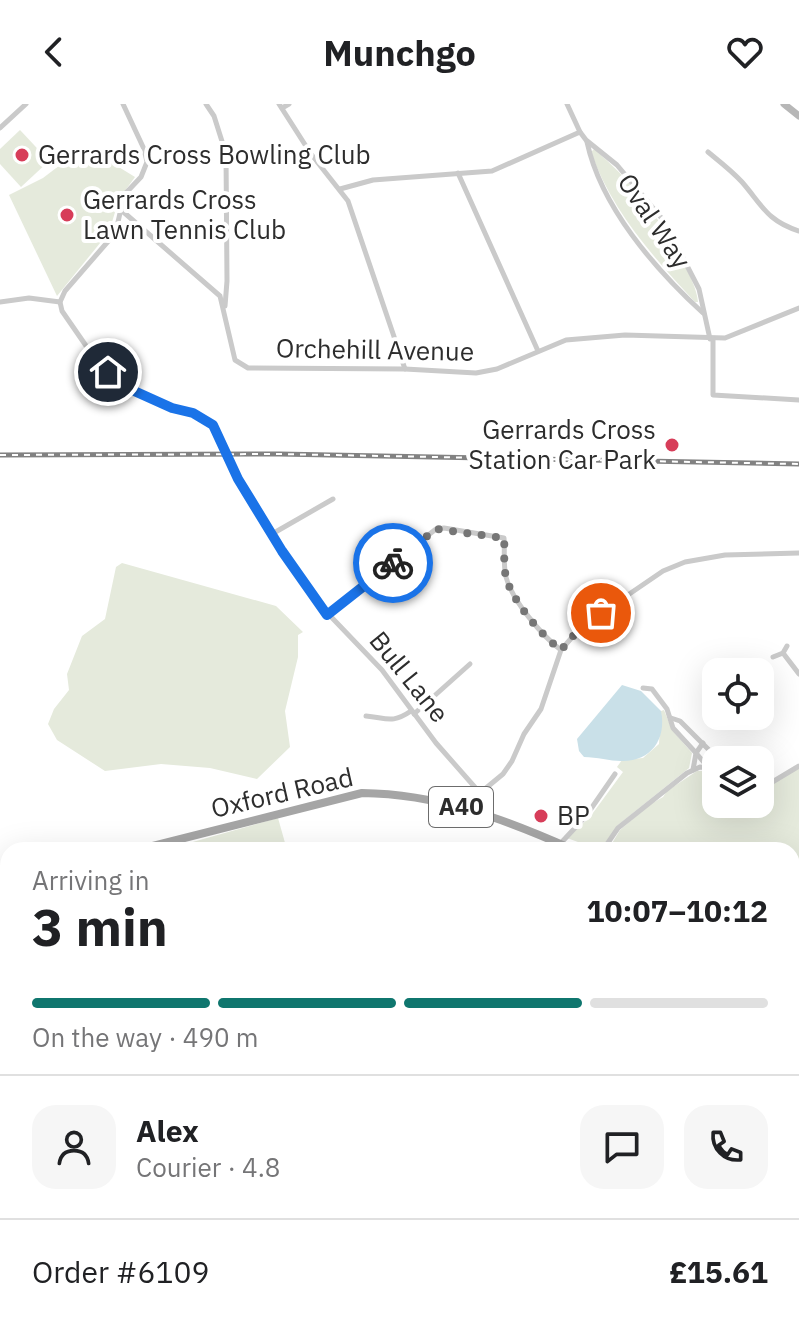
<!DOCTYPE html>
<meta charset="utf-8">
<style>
:root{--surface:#fff;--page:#f6f6f6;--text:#202124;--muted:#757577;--line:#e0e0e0;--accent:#0f766e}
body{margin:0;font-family:"IBM Plex Sans",sans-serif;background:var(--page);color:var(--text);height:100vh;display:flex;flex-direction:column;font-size:30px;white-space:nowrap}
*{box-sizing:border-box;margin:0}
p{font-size:26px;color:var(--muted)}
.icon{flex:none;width:44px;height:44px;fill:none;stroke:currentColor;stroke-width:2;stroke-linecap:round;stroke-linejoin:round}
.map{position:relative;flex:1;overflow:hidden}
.drawer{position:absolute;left:0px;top:738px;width:800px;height:498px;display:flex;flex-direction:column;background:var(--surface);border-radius:24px 24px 0 0;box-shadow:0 8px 32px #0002}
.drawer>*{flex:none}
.fabs{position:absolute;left:702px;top:554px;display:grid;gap:16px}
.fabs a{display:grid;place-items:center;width:72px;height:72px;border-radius:16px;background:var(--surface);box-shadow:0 8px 32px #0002;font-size:40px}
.pin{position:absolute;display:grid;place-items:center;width:68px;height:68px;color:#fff;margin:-34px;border:4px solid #fff;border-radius:50%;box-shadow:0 2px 8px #0007}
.courier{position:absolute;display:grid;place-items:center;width:80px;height:80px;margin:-40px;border:6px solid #1a73e8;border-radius:50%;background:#fff;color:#222;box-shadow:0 2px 10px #0007}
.head em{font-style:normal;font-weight:700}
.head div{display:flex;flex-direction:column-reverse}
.head{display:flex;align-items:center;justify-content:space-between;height:136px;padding:0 32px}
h1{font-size:52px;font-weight:700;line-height:60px}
.bar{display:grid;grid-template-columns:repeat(4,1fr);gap:12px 8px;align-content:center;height:96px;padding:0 32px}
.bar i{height:10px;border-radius:6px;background:var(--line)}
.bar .active{background:var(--accent)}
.bar p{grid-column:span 4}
.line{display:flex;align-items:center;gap:20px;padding:0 32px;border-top:2px solid var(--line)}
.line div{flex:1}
.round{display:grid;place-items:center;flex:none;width:84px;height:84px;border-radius:24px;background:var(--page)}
header{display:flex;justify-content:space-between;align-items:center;height:104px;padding:0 32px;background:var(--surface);font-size:36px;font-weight:700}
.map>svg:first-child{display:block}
</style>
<header><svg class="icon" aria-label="back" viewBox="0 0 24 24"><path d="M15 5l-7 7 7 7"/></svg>Munchgo<svg class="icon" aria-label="heart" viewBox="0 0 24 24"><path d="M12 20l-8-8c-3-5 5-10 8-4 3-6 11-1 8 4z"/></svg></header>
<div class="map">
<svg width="799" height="1235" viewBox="0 0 799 1235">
<rect width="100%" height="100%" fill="#fff"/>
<g fill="#e5eadc">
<polygon points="20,26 49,57 21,83 0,60 0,45"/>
<polygon points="85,42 98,64 104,54 135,73 119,95 109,128 57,192 9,91 43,74"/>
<path d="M594,45C632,77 660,114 683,158C689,170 697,185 698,198H695C654,154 611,106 591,48Z"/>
<polygon points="122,459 276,502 303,528 298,531 298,553 285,607 290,643 257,675 210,664 161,660 105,667 57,636 48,620 54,605 69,586 67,570 82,532 105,515 116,463"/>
<polygon points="664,606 672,626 692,649 689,664 618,721 600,746 567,734 590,713 623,668 617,663 622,656 643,654 659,640 661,607"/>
<polygon points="799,664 799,829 792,826 792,746 608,746 620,726 649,701 663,693 667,687 697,667 716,667 716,700 760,700 760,683 769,682"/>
<polygon points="278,714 287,746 164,746"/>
<polygon points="8,784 8,1228 456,1228 456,1235 0,1235 0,786"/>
<polygon points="792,1044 799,1045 799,1235 648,1235 650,1228 792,1228"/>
</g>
<path fill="#c9e0e8" d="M622,581L641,587L661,607C667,636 650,658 621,657C610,657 597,653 584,653L579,647L577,635Z"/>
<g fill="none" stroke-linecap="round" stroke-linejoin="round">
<g stroke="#cacaca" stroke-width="5">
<polyline points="123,0 144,45 147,58 141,73 124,91 118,118 111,134 65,187 60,198 62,207 91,249 108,268 132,286 208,317 220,332"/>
<polyline points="206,0 214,12 226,50 227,177 225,202"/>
<polyline points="279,0 311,50 348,97 405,265"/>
<polyline points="567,0 580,28 586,36 617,61 664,117 699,185 710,235"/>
<polyline points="282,4 289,0"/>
<polyline points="0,24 26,0"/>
<path d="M587,38C601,103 655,165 703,209"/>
<path d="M708,48C719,57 732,67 742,78C762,101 767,117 799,127"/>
<polyline points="458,69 538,247"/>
<polyline points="340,85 373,76 492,67 580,28"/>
<polyline points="120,105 220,192 235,256 248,264 405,265 476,269 497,265 566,236 625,231 725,234 799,204"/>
<polyline points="0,198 29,194 60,198"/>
<polyline points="713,235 713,291 799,296"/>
<polyline points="233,366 314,495 382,566 436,639 480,689"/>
<polyline points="272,430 333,395"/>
<path d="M327,511L436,425L444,424L504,434C505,447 503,461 506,473C512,496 542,532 561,546"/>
<polyline points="783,549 787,542"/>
<polyline points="773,553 783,549 799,570"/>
<polyline points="643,584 652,585 667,605 673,624 696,649 693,666"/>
<polyline points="414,610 470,560"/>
<path d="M366,612C387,614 392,620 411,607"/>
<polyline points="671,614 680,617 719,656"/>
<polyline points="703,639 696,649 707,662"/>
<polyline points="760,681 769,680 799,662"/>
<polyline points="473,706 480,689 503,670 512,657 524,630 541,605 561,546 581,523 663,467 685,458 725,451 799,449"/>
<polyline points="560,740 586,712 615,670"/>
<polyline points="603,746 618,724 687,669 700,663 716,665"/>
<polyline points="792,894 799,900"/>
<polyline points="501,1235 508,1228"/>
</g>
<polyline stroke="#b7b7b7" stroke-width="7" points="784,0 799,12"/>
<g stroke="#a5a5a5" stroke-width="8">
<path d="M137,746L362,689C438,690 505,715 574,746"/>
<polyline points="0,778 8,776"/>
<polyline points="792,834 799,837"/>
</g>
<defs>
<polyline id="rail" points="0,351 279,350 799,360"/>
</defs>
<use href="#rail" stroke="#828282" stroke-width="5"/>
<use href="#rail" stroke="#fff" stroke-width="2" stroke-dasharray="6" stroke-linecap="butt"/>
<polyline stroke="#cacaca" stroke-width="5" points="220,332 233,366"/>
</g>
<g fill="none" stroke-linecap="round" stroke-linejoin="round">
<path stroke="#767676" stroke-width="8" stroke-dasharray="0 14.4" d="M393,459L436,425L504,434C505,447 503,461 506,473C512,497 542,532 561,546L581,523L601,509"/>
<polyline stroke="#1a73e8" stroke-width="10" points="108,268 132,286 172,304 193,309 213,321 238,375 282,447 327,511 393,459"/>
</g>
<g fill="#d73d59" stroke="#fff" stroke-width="3">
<circle cx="22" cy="51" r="8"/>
<circle cx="67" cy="111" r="8"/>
<circle cx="672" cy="341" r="8"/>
<circle cx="541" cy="712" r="8"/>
</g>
<g text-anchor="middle" stroke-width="8" stroke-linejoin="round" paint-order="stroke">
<rect fill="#fff" stroke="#6c6c6c" stroke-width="2" x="429" y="683" width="64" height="40" rx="6"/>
<g font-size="24" font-weight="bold" fill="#2d2d2d">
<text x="461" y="711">A40</text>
</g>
<g font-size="26" fill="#2d2d2d" stroke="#fff" text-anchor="start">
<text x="38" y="60">Gerrards Cross Bowling Club</text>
<text x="83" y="105">Gerrards Cross<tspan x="83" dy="30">Lawn Tennis Club</tspan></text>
<text x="656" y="335" text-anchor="end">Gerrards Cross<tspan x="656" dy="30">Station Car Park</tspan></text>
<text x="557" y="721">BP</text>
</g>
<g font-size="26" fill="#2d2d2d" stroke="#fff">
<text transform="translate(654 117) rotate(56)" y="9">Oval Way</text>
<text transform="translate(375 246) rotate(1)" y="9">Orchehill Avenue</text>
<text transform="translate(409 573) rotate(51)" y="9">Bull Lane</text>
<text transform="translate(282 689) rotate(-13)" y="9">Oxford Road</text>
</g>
</g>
</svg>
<div class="fabs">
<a><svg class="icon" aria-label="locate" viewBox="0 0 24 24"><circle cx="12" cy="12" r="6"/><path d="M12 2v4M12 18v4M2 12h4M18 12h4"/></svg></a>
<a><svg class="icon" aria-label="layers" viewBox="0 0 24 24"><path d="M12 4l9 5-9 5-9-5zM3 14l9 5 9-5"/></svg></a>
</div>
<div class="pin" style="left:601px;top:509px;background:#ea580c"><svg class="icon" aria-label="bag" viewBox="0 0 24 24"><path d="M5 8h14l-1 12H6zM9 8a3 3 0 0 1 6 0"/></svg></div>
<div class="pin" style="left:108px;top:268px;background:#1f2937"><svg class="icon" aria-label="home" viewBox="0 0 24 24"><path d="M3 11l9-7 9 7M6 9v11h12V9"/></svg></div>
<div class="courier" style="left:393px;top:459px"><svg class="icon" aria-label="bike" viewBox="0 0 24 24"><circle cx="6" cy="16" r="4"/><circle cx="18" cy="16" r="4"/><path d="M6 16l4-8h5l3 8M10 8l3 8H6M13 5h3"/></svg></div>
<section class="drawer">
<div class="head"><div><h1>3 min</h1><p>Arriving in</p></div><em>10:07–10:12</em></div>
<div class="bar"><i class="active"></i><i class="active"></i><i class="active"></i><i></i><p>On the way · 490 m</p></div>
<div class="line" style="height:144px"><a class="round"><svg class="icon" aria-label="person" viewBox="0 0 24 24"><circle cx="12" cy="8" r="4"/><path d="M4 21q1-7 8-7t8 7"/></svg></a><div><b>Alex</b><p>Courier · 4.8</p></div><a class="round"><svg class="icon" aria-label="chat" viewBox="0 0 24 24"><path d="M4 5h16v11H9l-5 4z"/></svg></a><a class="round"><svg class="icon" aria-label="phone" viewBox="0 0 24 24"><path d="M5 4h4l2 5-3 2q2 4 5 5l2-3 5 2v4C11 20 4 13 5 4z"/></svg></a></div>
<div class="line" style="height:104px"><div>Order #6109</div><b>£15.61</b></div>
</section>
</div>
